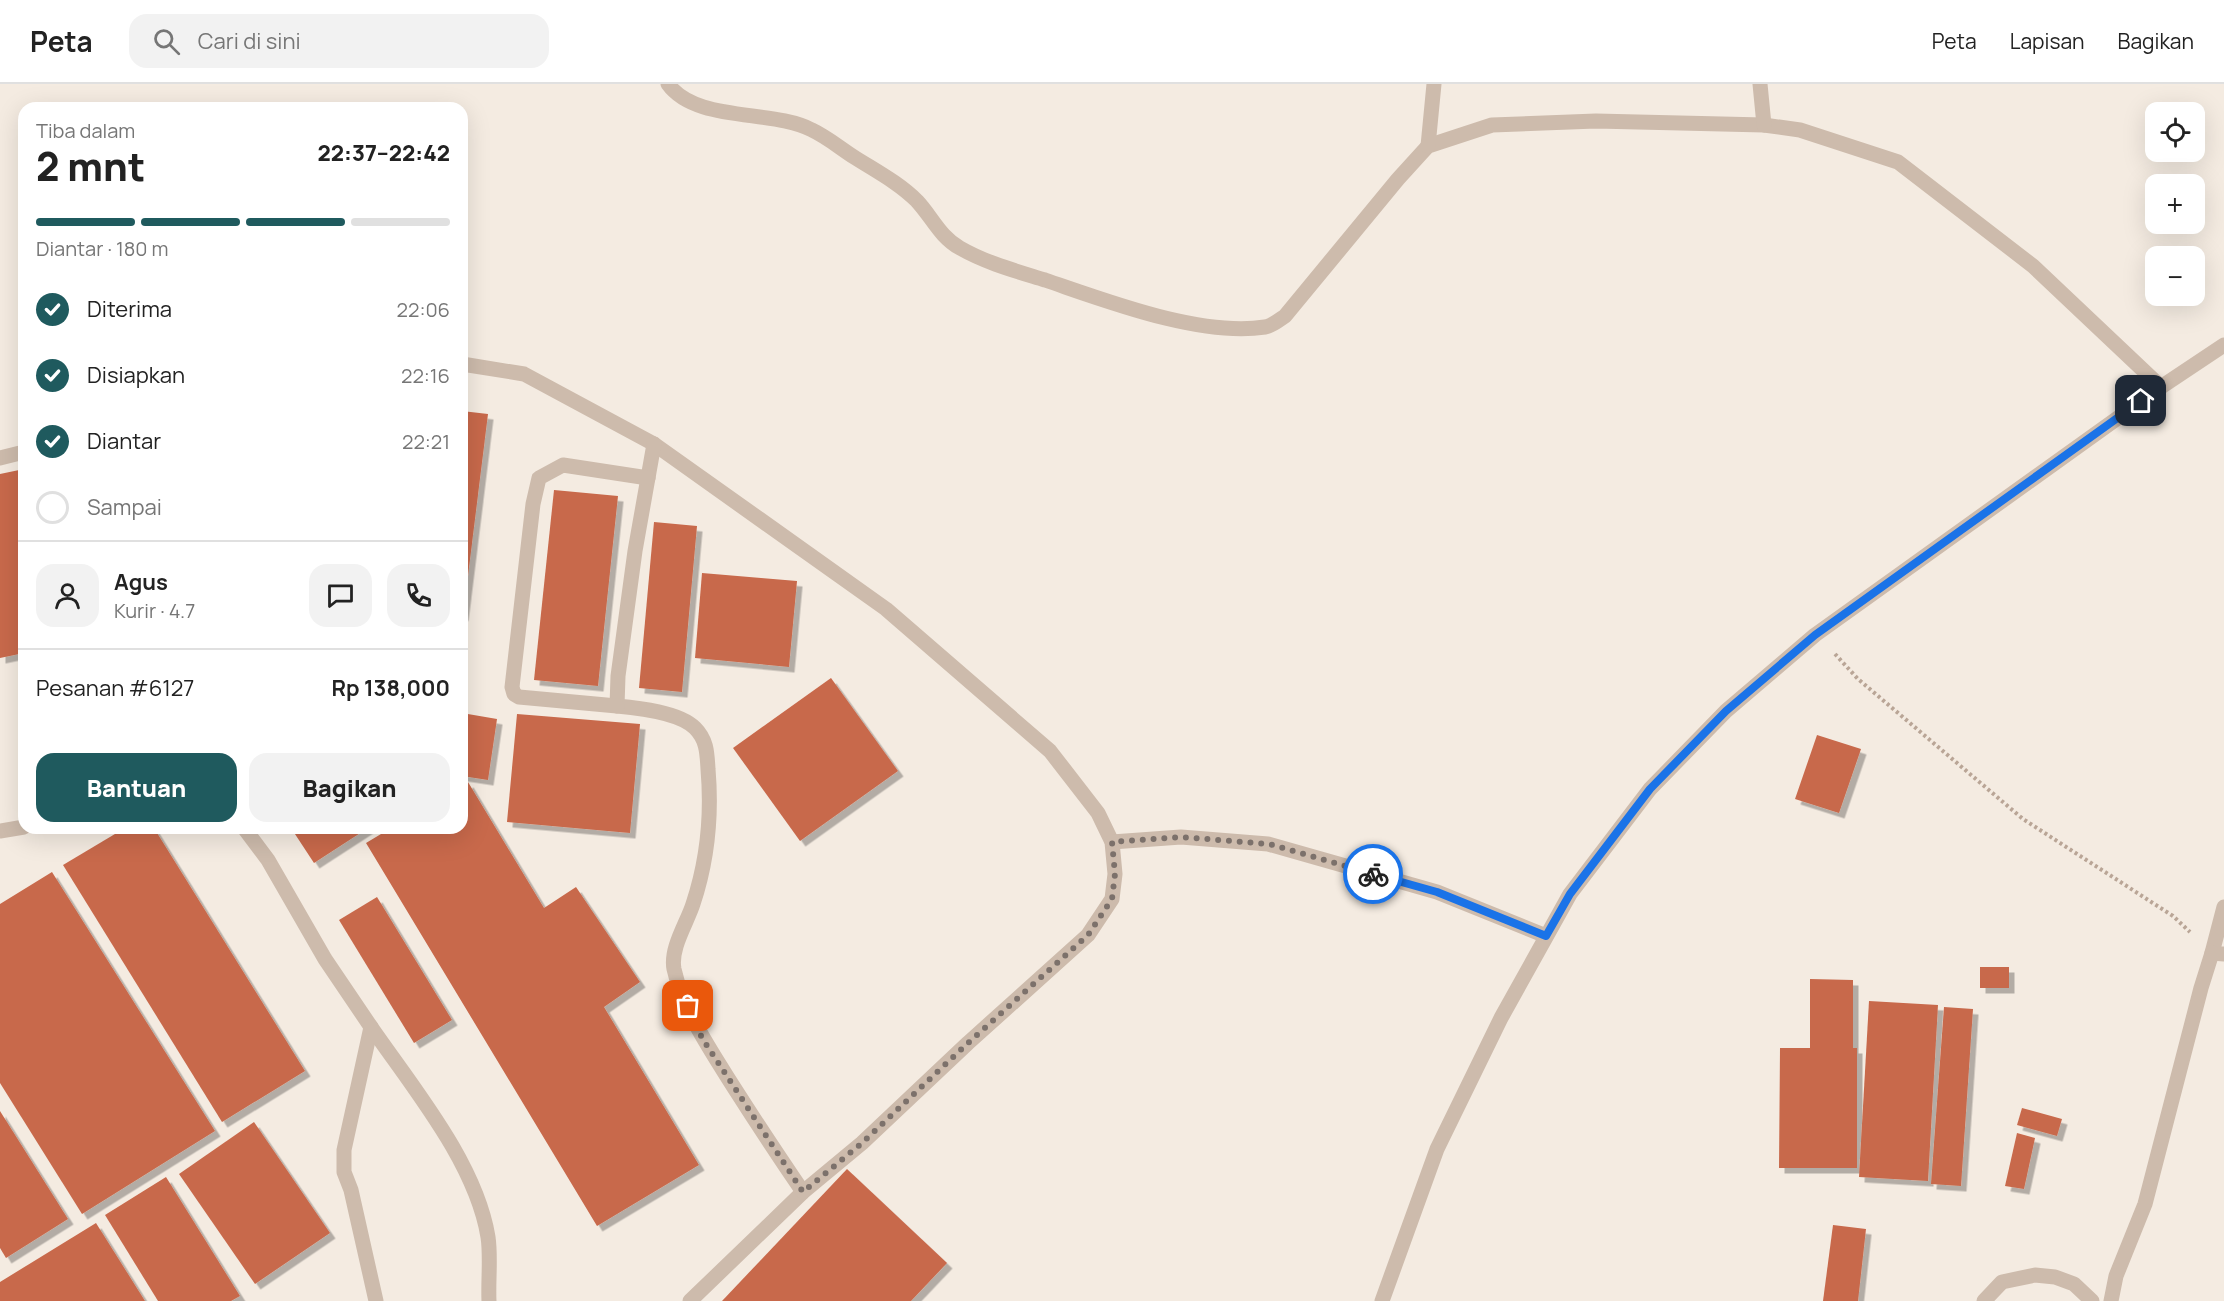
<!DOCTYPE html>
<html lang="id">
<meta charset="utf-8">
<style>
:root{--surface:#fff;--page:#f2f2f2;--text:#222;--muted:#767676;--line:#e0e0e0;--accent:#1f5a5e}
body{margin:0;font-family:Manrope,sans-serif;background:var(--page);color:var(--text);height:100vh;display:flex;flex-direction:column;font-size:22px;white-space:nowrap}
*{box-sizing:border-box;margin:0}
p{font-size:20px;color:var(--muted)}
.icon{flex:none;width:33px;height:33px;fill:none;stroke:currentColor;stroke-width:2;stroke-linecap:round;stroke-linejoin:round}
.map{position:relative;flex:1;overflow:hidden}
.details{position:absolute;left:18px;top:18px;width:450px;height:732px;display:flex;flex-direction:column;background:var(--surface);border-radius:18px;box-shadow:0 6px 24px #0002}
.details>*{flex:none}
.controls{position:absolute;left:2145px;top:18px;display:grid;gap:12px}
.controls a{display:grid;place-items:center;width:60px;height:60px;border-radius:12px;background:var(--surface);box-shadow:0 6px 24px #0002;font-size:30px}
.pin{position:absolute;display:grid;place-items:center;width:51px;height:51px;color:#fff;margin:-26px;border-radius:12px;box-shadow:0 3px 9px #0006}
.courier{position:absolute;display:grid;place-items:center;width:60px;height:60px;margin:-30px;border:4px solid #1a73e8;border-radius:50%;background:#fff;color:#222;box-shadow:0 2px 8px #0007}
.headline em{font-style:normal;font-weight:800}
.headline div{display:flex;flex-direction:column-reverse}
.headline{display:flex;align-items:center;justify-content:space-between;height:102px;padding:0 18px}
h1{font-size:39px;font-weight:800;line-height:45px}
.bar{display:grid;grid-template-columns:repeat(4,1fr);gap:9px 6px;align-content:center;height:72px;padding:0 18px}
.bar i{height:8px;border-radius:4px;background:var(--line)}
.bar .current{background:var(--accent)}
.bar p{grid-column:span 4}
.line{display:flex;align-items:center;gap:15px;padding:0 18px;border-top:2px solid var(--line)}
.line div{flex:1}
.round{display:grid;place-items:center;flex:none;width:63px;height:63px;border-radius:18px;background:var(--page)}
ol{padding:0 18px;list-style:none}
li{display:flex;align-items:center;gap:18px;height:66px}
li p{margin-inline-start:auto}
li .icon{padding:6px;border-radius:50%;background:var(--accent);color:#fff;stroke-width:4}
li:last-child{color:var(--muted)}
li i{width:33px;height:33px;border:3px solid var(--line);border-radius:50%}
.button{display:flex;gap:12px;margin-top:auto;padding:12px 18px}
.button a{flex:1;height:69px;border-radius:18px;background:var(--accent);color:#fff;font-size:24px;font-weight:800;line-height:69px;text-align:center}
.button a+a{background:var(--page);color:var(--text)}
header{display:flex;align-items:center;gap:36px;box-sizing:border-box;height:84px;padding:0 30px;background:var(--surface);border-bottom:2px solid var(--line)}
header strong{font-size:28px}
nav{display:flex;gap:33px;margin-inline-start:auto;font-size:21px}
.search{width:420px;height:54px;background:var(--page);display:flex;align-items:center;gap:15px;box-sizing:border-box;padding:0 21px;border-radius:18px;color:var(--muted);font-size:22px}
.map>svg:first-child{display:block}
</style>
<header>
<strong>Peta</strong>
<div class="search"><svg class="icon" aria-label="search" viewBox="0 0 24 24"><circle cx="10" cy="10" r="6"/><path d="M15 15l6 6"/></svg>Cari di sini</div>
<nav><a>Peta</a><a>Lapisan</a><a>Bagikan</a></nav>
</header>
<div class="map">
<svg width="2224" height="1217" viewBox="0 0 2224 1217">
<defs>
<filter id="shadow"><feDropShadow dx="5.5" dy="5.5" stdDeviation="0" flood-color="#0004"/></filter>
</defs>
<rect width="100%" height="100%" fill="#f4ebe1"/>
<g fill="#c8694b" filter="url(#shadow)">
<polygon points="462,327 488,330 463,532 462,531"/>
<polygon points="24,385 24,569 0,574 0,390"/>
<polygon points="554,406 618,412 598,602 534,596"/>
<polygon points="654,438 697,442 682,608 639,604"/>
<polygon points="702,489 797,497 789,583 695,574"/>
<polygon points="831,594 898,687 800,757 733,664"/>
<polygon points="462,629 497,635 488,696 462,692"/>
<polygon points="517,630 640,640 630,749 507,738"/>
<polygon points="1817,651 1861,665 1839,729 1795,715"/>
<polygon points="468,698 544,824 576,803 640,898 604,923 699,1081 597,1142 366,759 391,744 462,744 462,702"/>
<polygon points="125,744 154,744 305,987 222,1038 63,781"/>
<polygon points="291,744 368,744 314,779"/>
<polygon points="52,788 215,1047 82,1130 0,999 0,820"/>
<polygon points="377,813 452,936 414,959 339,836"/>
<rect x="1980" y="883" width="29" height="21"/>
<polygon points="1810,895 1853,896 1853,964 1857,964 1857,1084 1779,1084 1780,964 1810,964"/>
<polygon points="1869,917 1938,921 1928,1097 1859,1093"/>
<polygon points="1944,923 1973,925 1961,1102 1931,1100"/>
<polygon points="2022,1024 2062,1035 2057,1052 2017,1041"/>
<polygon points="0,1027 68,1135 6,1174 0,1164"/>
<polygon points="254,1038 330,1149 255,1200 179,1090"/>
<polygon points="2017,1049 2035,1054 2024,1105 2005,1102"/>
<polygon points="847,1085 947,1179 911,1217 722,1217"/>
<polygon points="166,1093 240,1212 231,1217 158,1217 105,1131"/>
<polygon points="96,1139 145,1217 0,1217 0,1198"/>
<polygon points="1833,1141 1866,1145 1858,1217 1823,1217"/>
</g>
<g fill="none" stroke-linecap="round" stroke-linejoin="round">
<polyline stroke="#b9a596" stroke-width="4" stroke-dasharray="3 3" stroke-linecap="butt" points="1835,570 1858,595 2023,735 2173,832 2190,848"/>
<g stroke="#cdbbac" stroke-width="15">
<path d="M668,0C696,39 773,25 812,46C827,53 840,64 854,73C876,87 899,99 917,117C932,133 940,153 960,164C986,179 1016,187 1045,196C1107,217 1200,253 1265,243C1272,242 1279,236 1285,232L1398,95L1428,62L1492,41L1596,37L1764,41L1800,46L1898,78L2033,182L2161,303"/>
<polyline points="1760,0 1764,41"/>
<polyline points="1428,62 1434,0"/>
<polyline points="462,280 524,290 654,360 886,525 1050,667 1098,729 1112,758 1115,790 1112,815 1088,851 968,959 862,1059 803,1108 690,1217"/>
<path d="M654,360L635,467L618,592L617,622C639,624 679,628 695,644C707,656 707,669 708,685C712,732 708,775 693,820C687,839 670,864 674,885C683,926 711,967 733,1002C756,1038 779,1073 803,1108"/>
<polyline points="0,374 24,368"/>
<polyline points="617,622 519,613 514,610 512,603 533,420 539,394 563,381 648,394"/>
<polyline points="244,744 268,776 325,875 371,943 344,1066 344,1088 351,1106 376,1217"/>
<polyline points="0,747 24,743"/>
<polyline points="1112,758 1181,753 1268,760 1437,808 1546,852"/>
<polyline points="2224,823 2212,869 2224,870"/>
<path d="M371,943C413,1004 476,1079 488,1153C491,1173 488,1196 489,1217"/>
<polyline points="1382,1217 1437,1065 1501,934 1570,810 1650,705 1726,627 1815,551 2161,303 2224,261"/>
<polyline points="1984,1217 2002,1198 2035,1191 2055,1193 2074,1200 2092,1217"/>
<polyline points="2111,1217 2116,1192 2145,1120 2201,904 2212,869"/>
</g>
</g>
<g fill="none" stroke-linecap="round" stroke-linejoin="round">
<polyline stroke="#7c716b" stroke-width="6" stroke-dasharray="0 10.8" points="688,922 702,954 803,1108 862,1059 968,959 1088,851 1112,815 1115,790 1112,758 1181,753 1269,760 1373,790"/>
<polyline stroke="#1a73e8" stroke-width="8" points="1373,790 1437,808 1546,852 1570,810 1650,705 1726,627 1815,551 2141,317"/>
</g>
</svg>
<div class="controls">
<a><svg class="icon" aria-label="locate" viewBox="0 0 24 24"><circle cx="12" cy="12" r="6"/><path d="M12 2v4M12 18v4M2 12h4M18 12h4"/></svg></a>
<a>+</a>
<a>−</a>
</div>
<div class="pin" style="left:688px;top:922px;background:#ea580c"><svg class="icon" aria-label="bag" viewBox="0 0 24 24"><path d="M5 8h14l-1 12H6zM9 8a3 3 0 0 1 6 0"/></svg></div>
<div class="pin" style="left:2141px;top:317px;background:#1f2937"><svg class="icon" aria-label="home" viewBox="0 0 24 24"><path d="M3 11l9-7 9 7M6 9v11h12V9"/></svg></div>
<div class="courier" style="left:1373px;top:790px"><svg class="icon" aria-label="bike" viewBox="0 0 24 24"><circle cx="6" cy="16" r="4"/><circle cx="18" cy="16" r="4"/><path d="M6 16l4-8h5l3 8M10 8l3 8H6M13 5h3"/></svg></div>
<section class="details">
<div class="headline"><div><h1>2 mnt</h1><p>Tiba dalam</p></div><em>22:37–22:42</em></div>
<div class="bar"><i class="current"></i><i class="current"></i><i class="current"></i><i></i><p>Diantar · 180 m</p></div>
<ol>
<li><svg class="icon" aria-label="check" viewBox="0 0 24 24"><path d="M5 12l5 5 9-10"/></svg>Diterima<p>22:06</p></li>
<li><svg class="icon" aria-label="check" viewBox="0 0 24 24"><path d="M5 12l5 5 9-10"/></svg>Disiapkan<p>22:16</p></li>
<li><svg class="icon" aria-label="check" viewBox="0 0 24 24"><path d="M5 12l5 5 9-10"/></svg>Diantar<p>22:21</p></li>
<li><i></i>Sampai</li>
</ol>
<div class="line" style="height:108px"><a class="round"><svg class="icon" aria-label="person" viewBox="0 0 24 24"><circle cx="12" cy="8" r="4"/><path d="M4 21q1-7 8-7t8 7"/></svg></a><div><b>Agus</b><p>Kurir · 4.7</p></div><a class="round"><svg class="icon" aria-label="chat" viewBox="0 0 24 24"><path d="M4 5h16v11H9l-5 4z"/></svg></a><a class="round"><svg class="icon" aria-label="phone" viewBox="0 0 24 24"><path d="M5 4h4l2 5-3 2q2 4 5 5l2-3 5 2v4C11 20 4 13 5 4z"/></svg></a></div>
<div class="line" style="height:78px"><div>Pesanan #6127</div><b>Rp 138,000</b></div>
<div class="button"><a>Bantuan</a><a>Bagikan</a></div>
</section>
</div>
